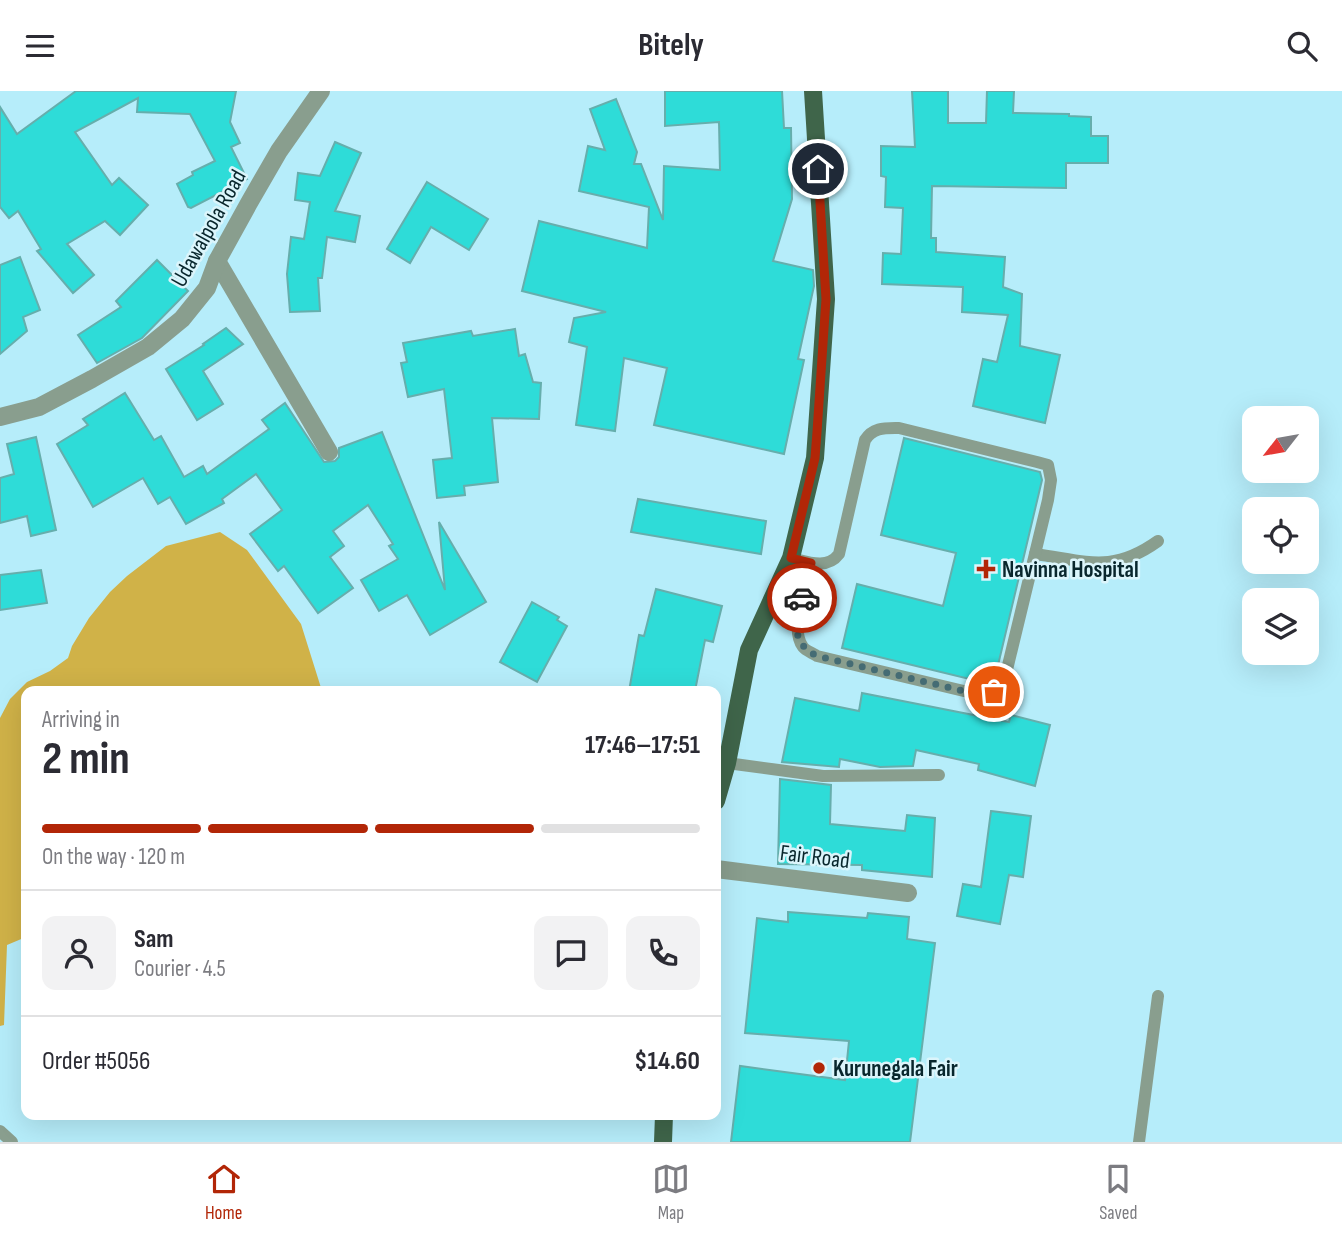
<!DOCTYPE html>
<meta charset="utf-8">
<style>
:root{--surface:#fff;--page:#f2f2f3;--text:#2b2b33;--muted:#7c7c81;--line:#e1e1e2;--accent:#b22607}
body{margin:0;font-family:"Sofia Sans Condensed",sans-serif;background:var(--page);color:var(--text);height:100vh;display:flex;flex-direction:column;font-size:26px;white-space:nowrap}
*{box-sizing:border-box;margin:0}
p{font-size:23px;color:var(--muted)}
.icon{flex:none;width:38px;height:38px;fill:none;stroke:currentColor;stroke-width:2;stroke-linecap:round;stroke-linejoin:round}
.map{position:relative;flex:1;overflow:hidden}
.side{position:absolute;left:21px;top:595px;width:700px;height:434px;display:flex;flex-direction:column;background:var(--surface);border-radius:14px;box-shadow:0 7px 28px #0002}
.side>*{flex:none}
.needle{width:46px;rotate:239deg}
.buttons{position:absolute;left:1242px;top:315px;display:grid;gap:14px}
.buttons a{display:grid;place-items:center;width:77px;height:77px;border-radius:14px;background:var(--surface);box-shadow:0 7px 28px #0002;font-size:35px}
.pin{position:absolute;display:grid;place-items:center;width:60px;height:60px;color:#fff;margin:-30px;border:4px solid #fff;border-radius:50%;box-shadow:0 2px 7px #0007}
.courier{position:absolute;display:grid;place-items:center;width:70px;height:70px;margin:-35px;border:5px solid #b22607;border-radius:50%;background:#fff;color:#222;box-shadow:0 2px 9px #0007}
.summary em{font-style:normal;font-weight:700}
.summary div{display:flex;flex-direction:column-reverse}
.summary{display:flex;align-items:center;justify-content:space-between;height:119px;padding:0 21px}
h1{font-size:46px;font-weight:700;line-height:52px}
.bar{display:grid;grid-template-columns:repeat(4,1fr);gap:10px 7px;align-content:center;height:84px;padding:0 21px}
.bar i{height:9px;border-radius:5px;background:var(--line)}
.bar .on{background:var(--accent)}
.bar p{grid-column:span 4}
.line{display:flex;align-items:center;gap:18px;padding:0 21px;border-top:2px solid var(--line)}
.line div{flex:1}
.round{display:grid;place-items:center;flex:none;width:74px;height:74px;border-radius:14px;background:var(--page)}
header{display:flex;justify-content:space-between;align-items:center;height:91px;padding:0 21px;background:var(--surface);font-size:32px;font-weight:700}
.tabs{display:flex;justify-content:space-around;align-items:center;height:98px;border-top:2px solid var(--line);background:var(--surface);font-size:19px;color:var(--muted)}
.tabs a{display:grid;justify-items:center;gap:4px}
.tabs .on{color:var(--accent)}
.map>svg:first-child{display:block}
</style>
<header><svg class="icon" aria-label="menu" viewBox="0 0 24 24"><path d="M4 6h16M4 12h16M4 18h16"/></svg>Bitely<svg class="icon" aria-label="search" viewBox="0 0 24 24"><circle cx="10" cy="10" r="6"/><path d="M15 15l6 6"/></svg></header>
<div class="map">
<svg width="1342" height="1051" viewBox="0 0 1342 1051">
<rect width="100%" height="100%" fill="#b6edfa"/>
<polygon fill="#d0b248" points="220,441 247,459 301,533 322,600 26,600 26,846 7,854 4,934 0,935 0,627 10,608 27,591 50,580 68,567 72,555 89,527 110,501 127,485 166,455"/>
<g fill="#2edcd8" stroke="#66aeac" stroke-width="2">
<polygon points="76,0 236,0 230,31 240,52 231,56 247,88 191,117 188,116 177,93 193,84 192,81 215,70 190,23 137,21 138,7 75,41 112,94 119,87 148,114 120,144 105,130 67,153 94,184 73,202 37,160 41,158 18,120 9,127 0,116 0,16 17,43"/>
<polygon points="665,0 782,0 784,37 791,37 792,108 773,170 813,179 814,195 798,268 804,269 784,363 654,334 667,277 624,267 615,340 576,334 587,256 569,251 574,227 606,221 522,200 539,130 647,157 649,116 579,100 588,55 605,59 590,18 616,8 637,61 634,73 641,73 663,129 664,75 720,79 719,31 665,35"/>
<polygon points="912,0 948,0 948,32 986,32 987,0 1014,0 1013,22 1069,23 1069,25 1091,26 1091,45 1108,45 1108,72 1066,72 1066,97 932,95 931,147 936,147 936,161 1005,166 1003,196 1022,203 1020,255 1060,264 1045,332 973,315 983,268 997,271 1008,224 962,221 963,196 882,193 883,162 901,163 903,117 885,116 886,86 881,85 881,55 915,56"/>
<polygon points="335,51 361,62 335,120 360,125 355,151 327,146 322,187 318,187 320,220 290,221 287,183 291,146 304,148 310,111 295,109 298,82 320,85"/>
<polygon points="427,91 488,128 469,159 431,136 410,172 387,158"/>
<polygon points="20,166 40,219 23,226 27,240 0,263 0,174"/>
<polygon points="157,169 188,200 142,247 97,272 78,244 121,216 116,210"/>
<polygon points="226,237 243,253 203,280 223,313 197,329 166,278 204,254 203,253"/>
<polygon points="515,238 519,265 525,263 533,291 541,292 539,328 492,327 498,391 464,395 465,404 437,407 433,369 452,367 444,298 408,306 401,272 407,271 403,252 471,240 473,245"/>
<polygon points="125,302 154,349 161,345 184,386 203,375 207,383 269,338 262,329 285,312 324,371 335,370 339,366 339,357 382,341 445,499 439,431 486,511 430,544 407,504 379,520 361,489 398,468 389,455 393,453 368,414 333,440 344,455 330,466 353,497 318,522 284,475 278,480 250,443 282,419 256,383 222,408 224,412 186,433 170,406 158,413 143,387 93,416 57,353 88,334 83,328"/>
<polygon points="36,346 56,439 31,445 27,425 0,432 0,387 14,383 7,353"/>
<polygon points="904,347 1040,381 1042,389 994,591 990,593 842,557 857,493 943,515 956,462 881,444"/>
<polygon points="638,408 766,430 761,463 631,441"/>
<polygon points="41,479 47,512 0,519 0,484"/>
<polygon points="656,498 722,515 713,551 705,549 695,600 629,600 639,544 644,545"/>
<polygon points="532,511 559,526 557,529 567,535 537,591 500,571"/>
<polygon points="862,602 1009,631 1011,624 1050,634 1035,695 978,679 979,673 916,659 913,675 880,676 840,668 839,676 782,671 795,607 859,620"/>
<polygon points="780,688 831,694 830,733 905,740 907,724 935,727 932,786 862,779 862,774 778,773"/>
<polygon points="991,720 1031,725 1023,786 1009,784 1000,833 957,825 963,793 981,796"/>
<polygon points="788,821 867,827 868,822 909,826 907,848 935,852 910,1051 731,1051 740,975 845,989 849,950 745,942 757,827 788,831"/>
</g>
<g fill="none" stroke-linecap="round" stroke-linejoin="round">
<g stroke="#899e8e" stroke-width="12">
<path d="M1035,463C1087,470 1112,483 1158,450"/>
<path d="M791,467C808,471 827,479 839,463L865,349C873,336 885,337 899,337L1037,371L1048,374L1051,389L1048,409L1004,591C996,606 983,603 968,601L817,565C813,562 806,560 803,556C789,538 806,492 811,472"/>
<polyline points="727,672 823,685 939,684"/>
<polyline points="0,1040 12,1051"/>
<polyline points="1139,1051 1158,905"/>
</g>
<g stroke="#899e8e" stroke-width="18">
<polyline points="217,170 329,361"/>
<polyline points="0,326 39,316 92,288 148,256 182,228 207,197 217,170 249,112 279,60 321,0"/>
<polyline points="716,778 908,802"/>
</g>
<g stroke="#3f654a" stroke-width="18">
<polyline points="716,710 727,672 749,559 791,467 815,367 826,208 813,0"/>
<polyline points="663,1051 664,1024"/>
</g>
</g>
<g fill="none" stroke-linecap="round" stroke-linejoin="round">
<path stroke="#456c74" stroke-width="7" stroke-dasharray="0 12.6" d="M802,507C796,533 790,551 817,565L968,601L984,603L994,601"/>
<polyline stroke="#b22607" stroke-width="9" points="802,507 811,472 791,467 815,367 817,341 826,208 818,78"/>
</g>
<g fill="#b22607" stroke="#dbf5fb" stroke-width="2.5">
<path d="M982.5 467.5h7v7h7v7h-7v7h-7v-7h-7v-7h7z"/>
<circle cx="819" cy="977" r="7"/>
</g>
<g text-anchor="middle" stroke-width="5" stroke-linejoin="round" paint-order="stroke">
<g font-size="23" fill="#08262c" stroke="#dbf5fb">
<text transform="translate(208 137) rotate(-61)" y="8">Udawalpola Road</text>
<text transform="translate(815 765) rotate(7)" y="8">Fair Road</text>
</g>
<g font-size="23" font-weight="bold" fill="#08262c" stroke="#dbf5fb" text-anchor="start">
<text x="1002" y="486">Navinna Hospital</text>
<text x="833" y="985">Kurunegala Fair</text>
</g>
</g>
</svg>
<div class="buttons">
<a><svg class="needle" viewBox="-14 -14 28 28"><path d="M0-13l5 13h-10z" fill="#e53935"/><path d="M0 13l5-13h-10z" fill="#7c7c81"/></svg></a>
<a><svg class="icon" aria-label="locate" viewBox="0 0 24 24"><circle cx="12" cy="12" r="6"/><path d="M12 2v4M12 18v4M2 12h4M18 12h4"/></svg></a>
<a><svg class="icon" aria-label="layers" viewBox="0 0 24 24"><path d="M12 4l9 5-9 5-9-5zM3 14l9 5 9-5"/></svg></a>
</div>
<div class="pin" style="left:994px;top:601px;background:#ea580c"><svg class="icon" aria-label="bag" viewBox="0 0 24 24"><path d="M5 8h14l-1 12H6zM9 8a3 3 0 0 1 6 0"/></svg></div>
<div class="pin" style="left:818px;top:78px;background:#1f2937"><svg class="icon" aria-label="home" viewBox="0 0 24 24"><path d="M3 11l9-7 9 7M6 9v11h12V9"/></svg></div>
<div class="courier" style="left:802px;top:507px"><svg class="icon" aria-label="car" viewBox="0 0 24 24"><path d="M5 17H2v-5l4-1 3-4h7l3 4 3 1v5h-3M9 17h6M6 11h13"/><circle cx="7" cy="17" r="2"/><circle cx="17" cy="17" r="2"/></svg></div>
<section class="side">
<div class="summary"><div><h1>2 min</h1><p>Arriving in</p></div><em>17:46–17:51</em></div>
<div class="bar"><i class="on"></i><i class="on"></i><i class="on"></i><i></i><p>On the way · 120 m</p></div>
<div class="line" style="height:126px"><a class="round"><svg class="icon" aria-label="person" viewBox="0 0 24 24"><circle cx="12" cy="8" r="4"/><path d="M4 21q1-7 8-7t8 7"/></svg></a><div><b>Sam</b><p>Courier · 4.5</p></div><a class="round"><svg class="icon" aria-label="chat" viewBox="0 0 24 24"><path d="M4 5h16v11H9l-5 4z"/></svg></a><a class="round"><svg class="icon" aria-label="phone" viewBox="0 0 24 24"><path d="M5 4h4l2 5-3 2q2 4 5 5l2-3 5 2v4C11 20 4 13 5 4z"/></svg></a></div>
<div class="line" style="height:91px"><div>Order #5056</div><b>$14.60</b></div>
</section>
</div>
<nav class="tabs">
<a class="on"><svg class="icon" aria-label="home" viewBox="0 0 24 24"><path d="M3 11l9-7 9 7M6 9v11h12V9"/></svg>Home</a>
<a><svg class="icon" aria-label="map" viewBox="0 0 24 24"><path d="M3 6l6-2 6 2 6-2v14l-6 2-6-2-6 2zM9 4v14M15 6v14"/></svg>Map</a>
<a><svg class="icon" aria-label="saved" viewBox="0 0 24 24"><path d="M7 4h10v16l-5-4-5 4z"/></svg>Saved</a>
</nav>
